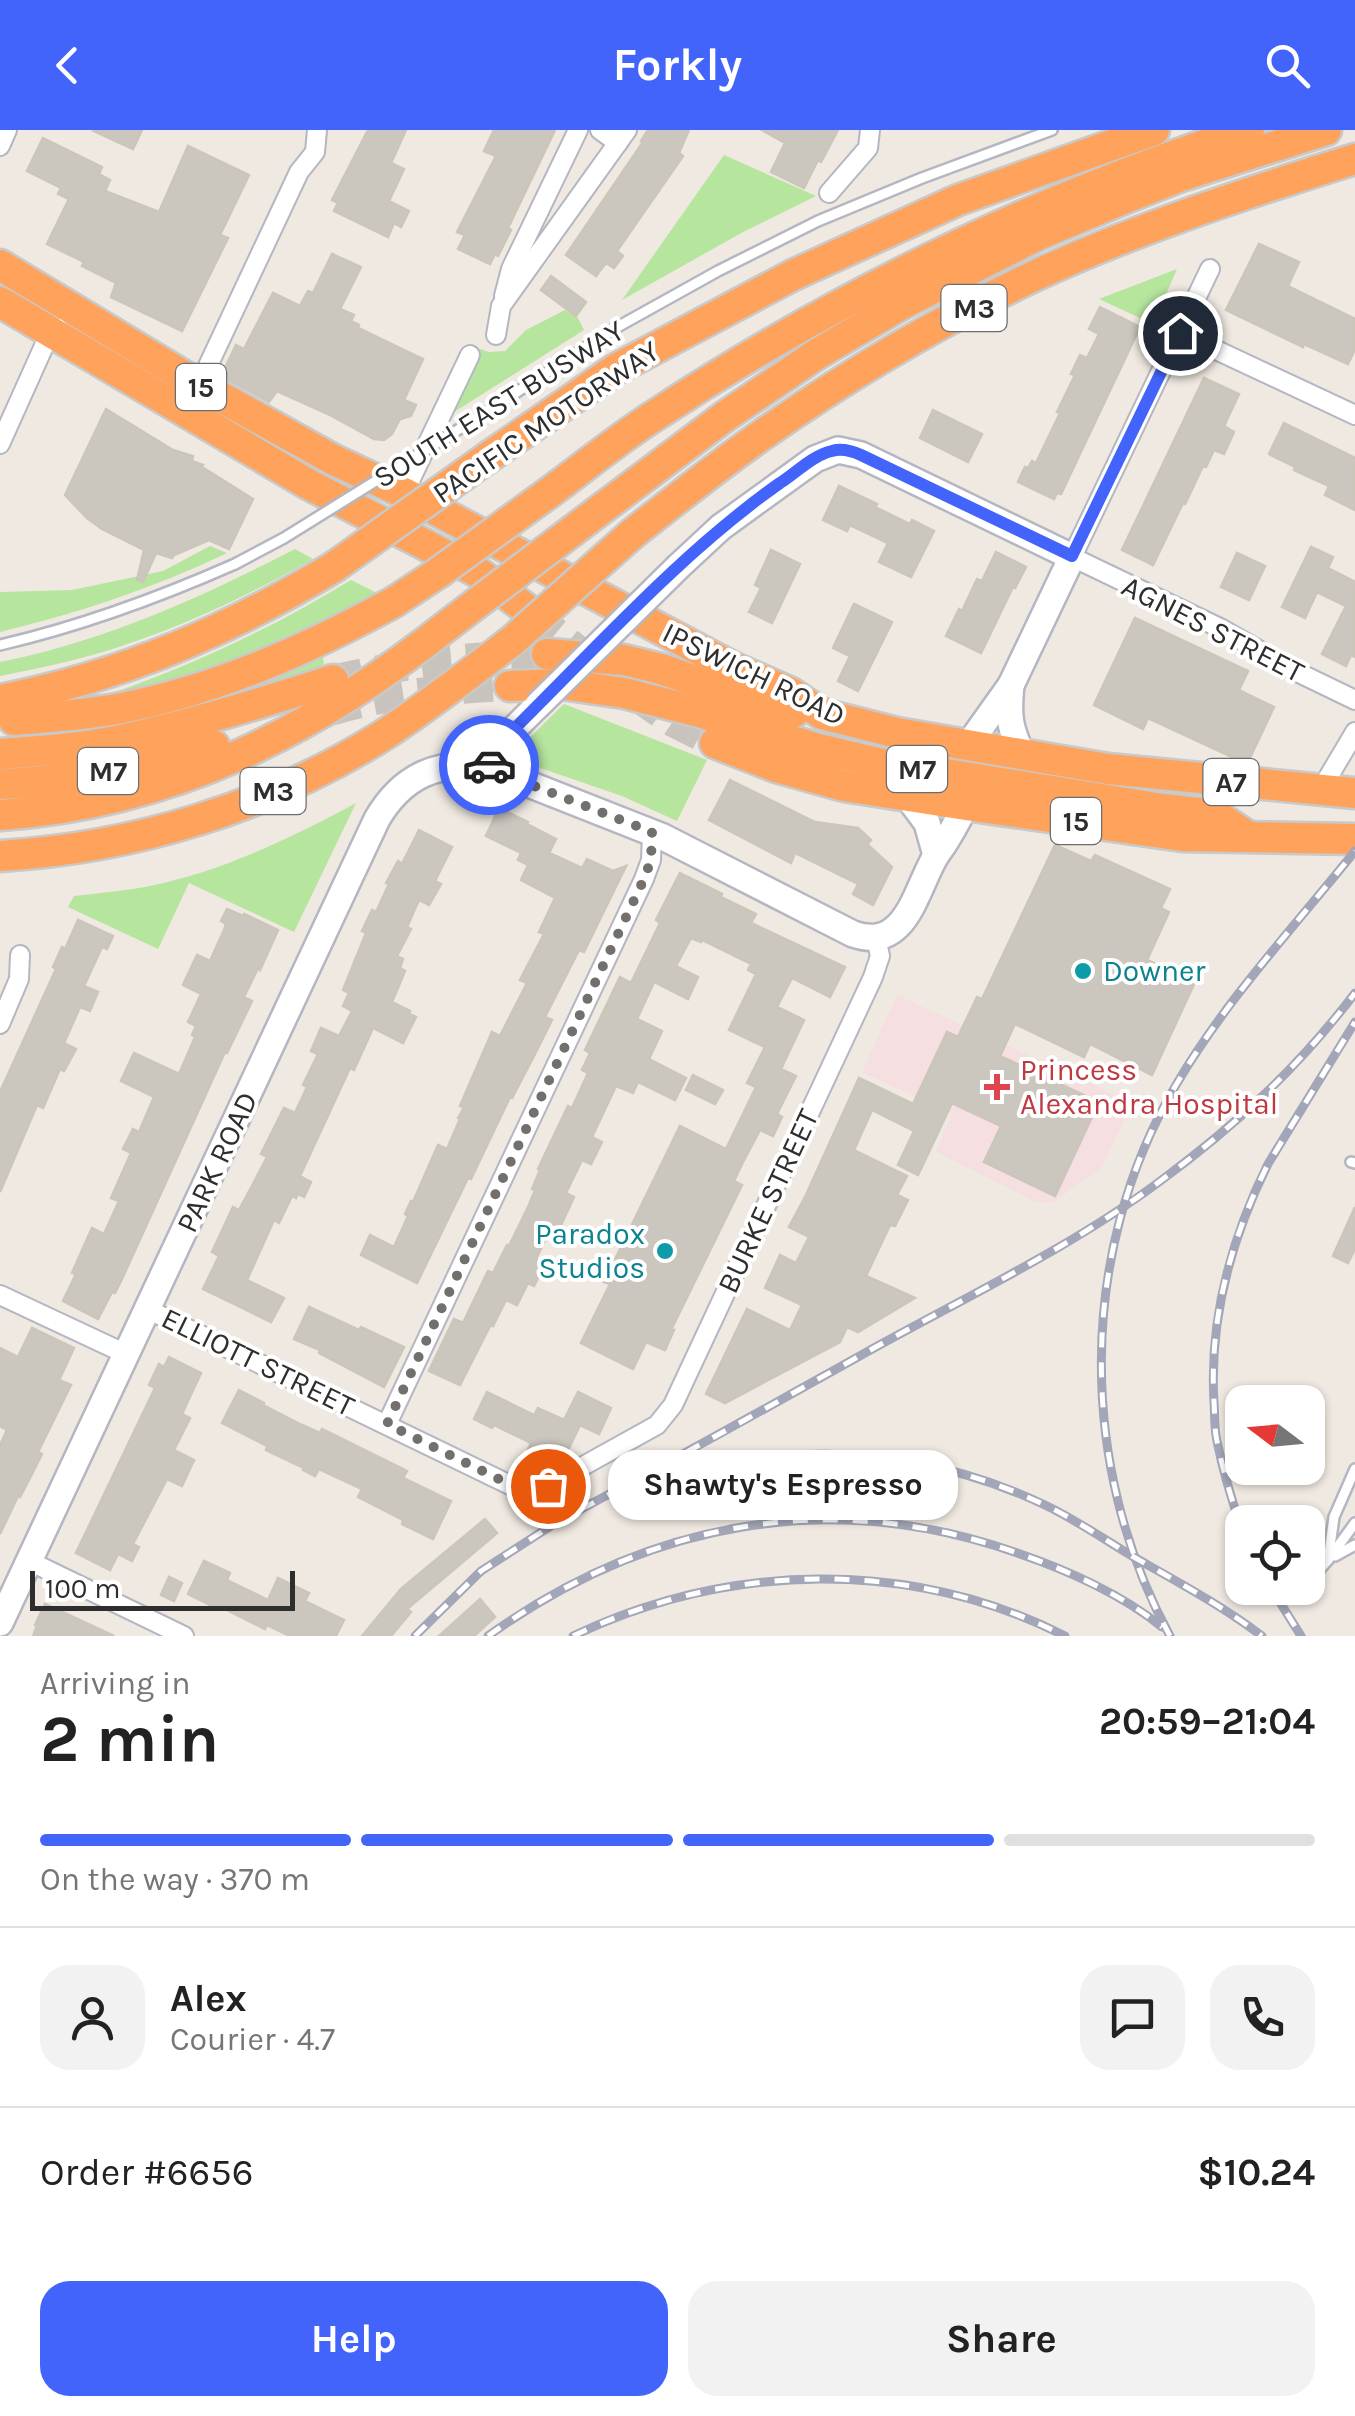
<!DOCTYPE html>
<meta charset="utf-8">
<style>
:root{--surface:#fff;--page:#f2f2f2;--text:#222;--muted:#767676;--line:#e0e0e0;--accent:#4264fb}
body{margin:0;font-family:Karla,sans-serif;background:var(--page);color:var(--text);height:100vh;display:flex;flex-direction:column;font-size:38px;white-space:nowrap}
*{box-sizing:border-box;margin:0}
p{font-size:32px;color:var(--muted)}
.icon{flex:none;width:55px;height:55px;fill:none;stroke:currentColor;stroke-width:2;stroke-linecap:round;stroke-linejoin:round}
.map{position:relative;height:1506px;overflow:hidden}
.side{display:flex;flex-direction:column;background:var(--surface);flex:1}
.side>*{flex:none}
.needle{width:65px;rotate:286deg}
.tools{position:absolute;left:1225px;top:1255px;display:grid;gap:20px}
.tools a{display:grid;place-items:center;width:100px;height:100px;border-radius:20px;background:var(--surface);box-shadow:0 2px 8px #0004;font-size:50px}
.scale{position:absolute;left:30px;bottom:25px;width:265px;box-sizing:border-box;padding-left:10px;border:5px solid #2e2e2e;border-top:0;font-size:28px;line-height:35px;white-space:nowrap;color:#2e2e2e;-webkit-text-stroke:8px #fff;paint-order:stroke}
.pin{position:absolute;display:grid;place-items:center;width:85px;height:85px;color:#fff;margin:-42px;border:5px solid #fff;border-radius:50%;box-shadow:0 2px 10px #0007}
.courier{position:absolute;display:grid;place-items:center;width:100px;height:100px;margin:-50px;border:8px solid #4264fb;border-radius:50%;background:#fff;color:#222;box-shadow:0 2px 12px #0007}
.bubble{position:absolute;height:70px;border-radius:30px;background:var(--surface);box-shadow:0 2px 8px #0004;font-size:32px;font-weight:700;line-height:70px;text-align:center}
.head em{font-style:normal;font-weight:700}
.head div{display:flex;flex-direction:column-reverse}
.head{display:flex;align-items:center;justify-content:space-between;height:170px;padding:0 40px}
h1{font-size:65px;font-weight:700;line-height:75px}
.bar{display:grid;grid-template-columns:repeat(4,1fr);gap:15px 10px;align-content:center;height:120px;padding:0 40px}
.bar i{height:12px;border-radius:8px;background:var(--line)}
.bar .current{background:var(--accent)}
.bar p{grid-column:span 4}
.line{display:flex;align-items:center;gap:25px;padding:0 40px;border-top:2px solid var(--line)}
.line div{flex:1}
.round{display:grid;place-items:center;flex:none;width:105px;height:105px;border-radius:30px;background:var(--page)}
.primary-button{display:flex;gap:20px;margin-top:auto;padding:20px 40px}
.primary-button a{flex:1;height:115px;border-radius:30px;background:var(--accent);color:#fff;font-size:40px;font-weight:700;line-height:115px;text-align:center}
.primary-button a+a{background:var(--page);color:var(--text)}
header{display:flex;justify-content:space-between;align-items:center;height:130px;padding:0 40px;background:var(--accent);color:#fff;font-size:45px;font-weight:700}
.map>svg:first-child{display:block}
</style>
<header><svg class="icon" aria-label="back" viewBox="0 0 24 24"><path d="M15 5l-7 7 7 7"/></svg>Forkly<svg class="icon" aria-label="search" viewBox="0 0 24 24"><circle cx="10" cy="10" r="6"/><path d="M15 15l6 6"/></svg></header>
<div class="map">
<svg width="1355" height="1506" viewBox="0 0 1355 1506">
<rect width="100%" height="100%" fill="#efe9e1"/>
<polygon fill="#f5dfe0" points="897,865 1133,973 1102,1037 1052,1073 1036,1072 936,1022 952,984 862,942"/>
<g fill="#b6e59e">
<polygon points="724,25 816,66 743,102 622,170"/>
<polygon points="1177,139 1153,194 1099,169"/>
<path d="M565,180L578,188L584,200L451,284L443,273C449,238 447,235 480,219L489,222L505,221L526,200Z"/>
<path d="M210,416L227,423C154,458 79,483 0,502V462L72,460L163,441Z"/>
<path d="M295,419L313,429C256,461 198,490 136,511C92,527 46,537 0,546V532C105,511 200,468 295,419Z"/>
<path d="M351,450L377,463L373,468C332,490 290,512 247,528C195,547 143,559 90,571C182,540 268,501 351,450Z"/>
<path d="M322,524L324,533L319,540C232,567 149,591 58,602V596Z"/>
<polygon points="564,574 707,630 677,691 622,666 517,630 518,619"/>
<path d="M356,673L294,802L189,753L158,819L68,777L74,766C99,763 125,761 150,756C223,741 291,708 356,673Z"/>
</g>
<g fill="#cbc7bf" stroke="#cbc5ba" stroke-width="2.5">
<polygon points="92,0 142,0 133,19"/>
<polygon points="368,0 406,0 391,33 404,39 389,71 409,81 401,97 394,93 388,107 334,81 338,73 332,70"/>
<polygon points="494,0 555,0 508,98 511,100 498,126 495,124 490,134 458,119 465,105 457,102 496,26 484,21"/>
<polygon points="648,0 689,0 679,23 683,26 617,121 623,126 614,138 606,133 596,146 566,125 643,12 641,11"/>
<polygon points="762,0 838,0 821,32 818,30 804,58 771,42 785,13"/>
<polygon points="43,8 102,37 99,44 110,50 105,61 159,82 188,16 249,45 220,105 228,108 182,201 111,167 116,153 82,136 84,132 47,114 69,69 58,64 61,58 27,41"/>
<polygon points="1259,114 1299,132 1288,156 1355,189 1355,219 1348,234 1304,214 1303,217 1226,180"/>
<polygon points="332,124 361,137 340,179 354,185 351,191 359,195 358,198 423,229 404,270 416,275 411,286 400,289 392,304 384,310 374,309 328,284 277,261 269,272 223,247 224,240 236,215 244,219 273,163 300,176 308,161 313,163"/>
<polygon points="551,146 586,172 576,186 541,160"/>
<polygon points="1100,177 1140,197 1061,364 1057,363 1054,369 1018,352 1025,337 1028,338 1032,331 1036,333 1060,283 1057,282 1075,245 1071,244 1080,225 1087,228 1099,204 1089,199"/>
<polygon points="1204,248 1239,264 1224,296 1234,302 1224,324 1214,320 1206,337 1203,336 1185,374 1183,373 1153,435 1122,420"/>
<polygon points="106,279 173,320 193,326 192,331 203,335 202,337 253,369 229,419 209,410 174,425 172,428 156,423 143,452 137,450 144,420 102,399 87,388 65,365"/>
<polygon points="933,280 982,304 968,332 920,308"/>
<polygon points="1284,293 1355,328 1355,380 1325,365 1329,356 1294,340 1295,337 1269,324"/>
<polygon points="839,356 877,374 875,377 910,394 912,390 934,401 911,447 879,432 888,413 850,395 847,401 823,390"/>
<polygon points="1311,417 1333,427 1328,438 1355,452 1355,527 1351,525 1346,536 1322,524 1346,476 1317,462 1305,488 1282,477"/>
<polygon points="771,420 800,434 772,493 749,482 761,458 755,455"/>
<polygon points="996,422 1026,437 1015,458 1013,457 981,523 946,506 959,479 962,481 977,449 982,451"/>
<polygon points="1237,423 1265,436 1249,470 1221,457"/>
<polygon points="854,474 892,492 858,561 838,551 850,526 833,518"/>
<polygon points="1135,488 1248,541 1239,560 1274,577 1247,634 1148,588 1143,599 1094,575"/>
<polygon points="730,650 815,692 858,698 871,710 867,714 892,737 873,775 853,764 858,754 795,723 791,733 709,690"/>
<polygon points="499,678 528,692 527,694 556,709 549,723 582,738 587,729 613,741 626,736 584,822 579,820 545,887 552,890 535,924 512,968 510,967 471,1049 468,1048 417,1153 361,1125 370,1105 394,1117 408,1086 405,1084 411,1071 413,1072 438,1015 447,1019 460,989 458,988 464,978 460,976 492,902 500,906 527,853 520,850 544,804 539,802 555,768 521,750 528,735 518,730 521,723 486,706"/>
<polygon points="419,700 452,717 435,751 441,754 429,775 419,770 407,797 411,799 397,826 403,829 400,838 405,841 392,872 410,881 409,884 416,887 403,913 373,898 354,940 350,938 300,1046 311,1052 304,1067 298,1064 296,1068 292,1066 279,1093 274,1090 247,1150 284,1168 271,1192 203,1159 219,1126 212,1122 233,1077 239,1080 254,1052 267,1027 261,1024 284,978 295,983 307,957 303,955 318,924 311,921 321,898 339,906 352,881 343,876 349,863 343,860 366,803 362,801 372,780 376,782 389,754 386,753 398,731 402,734"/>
<polygon points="1055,715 1091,731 1095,725 1170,759 1161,778 1169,782 1147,830 1195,852 1152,945 1090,914 1084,927 1015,894 1000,926 1099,972 1055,1066 984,1032 1001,996 952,973 918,1045 898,1035 914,1001 872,980 854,1020 907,1046 897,1065 908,1070 895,1096 890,1095 866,1146 915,1168 858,1202 847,1197 840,1212 725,1273 706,1264 747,1179 790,1200 802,1175 765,1158 780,1125 796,1133 809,1107 789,1097 806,1065 859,948 913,974 947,902 958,907 977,867 982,869"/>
<polygon points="680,743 722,764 721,767 756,784 751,793 845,837 830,867 792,848 777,877 804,890 781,939 796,946 777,984 782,987 773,1006 760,1000 742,1034 734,1051 742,1055 671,1200 674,1200 665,1220 646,1212 633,1239 581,1213 610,1154 604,1152 680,996 726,1019 756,957 747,953 765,917 729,900 756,844 748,840 751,834 702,810 701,812 691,808 676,836 698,847 688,869 654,852 637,889 662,901 649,929 686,948 675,970 638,952 633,963 616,956 592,1007 602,1012 591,1034 582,1030 566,1063 574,1067 560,1097 553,1094 536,1129 545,1134 534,1156 528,1153 517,1175 506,1170 493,1196 491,1194 460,1255 429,1241 454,1189 463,1193 488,1141 493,1143 507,1115 509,1116 529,1075 535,1060 532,1059 540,1040 538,1039 568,976 572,978 588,943 582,940 590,923 585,920 620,847 631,853 660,793 656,790"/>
<polygon points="227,779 243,786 244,784 278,800 260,840 258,838 244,867 252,871 227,923 225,922 122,1149 115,1163 112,1162 98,1189 63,1171 76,1144 72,1143 92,1098 104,1104 119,1071 111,1068 131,1023 123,1019 133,999 139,1002 154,967 121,951 134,923 179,944 195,907 192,905 196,896 188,892 201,864 183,855 197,825 210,831 224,800 226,794 221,791"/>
<polygon points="78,790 113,806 107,819 102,817 84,856 98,862 90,881 80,877 64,913 76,919 64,941 60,939 43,978 37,975 0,1062 0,962 56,839 53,837 62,817 65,819"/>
<polygon points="693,945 723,960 715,974 686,960"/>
<polygon points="1355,1077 1355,1119 1348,1133 1333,1126"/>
<polygon points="309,1177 359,1200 361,1197 404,1217 384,1257 319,1223 320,1220 294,1209"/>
<polygon points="32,1198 74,1218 59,1250 71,1255 38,1322 42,1324 32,1344 20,1367 18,1366 0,1404 0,1315 7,1300 0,1296 0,1218 18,1227"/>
<polygon points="169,1227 201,1243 182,1284 190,1288 174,1320 194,1330 182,1356 167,1349 133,1414 139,1417 132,1431 118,1424 110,1440 76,1423 155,1258 149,1255 159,1234 164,1237"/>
<polygon points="239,1260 264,1273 263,1275 302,1295 320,1303 322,1299 407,1341 403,1348 451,1371 433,1409 402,1394 403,1390 358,1367 362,1359 319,1339 315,1346 303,1340 304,1338 266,1320 267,1316 222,1293"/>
<polygon points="487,1262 534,1285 538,1278 564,1290 578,1262 611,1278 599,1304 580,1295 568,1320 561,1316 551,1337 542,1333 539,1340 522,1332 531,1313 494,1295 492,1298 474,1289"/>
<polygon points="485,1389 497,1403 407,1479 411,1482 391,1506 362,1506 401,1459"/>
<polygon points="204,1431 230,1443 227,1450 268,1470 278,1448 309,1463 305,1471 344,1490 336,1506 290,1506 267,1495 265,1499 215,1474 214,1477 188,1464"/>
<polygon points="169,1447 182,1453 174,1471 161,1465"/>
<polygon points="480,1469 495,1487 474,1506 439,1506"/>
<polygon points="45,1474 114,1506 33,1506 37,1496 35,1495"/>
</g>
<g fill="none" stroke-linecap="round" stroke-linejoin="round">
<g stroke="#c8c4bd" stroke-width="30" stroke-dasharray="30 15" stroke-linecap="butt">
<polyline points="533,484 596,535"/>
<path d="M333,550C407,532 472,527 547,524"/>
<polyline points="636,566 673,592 715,613"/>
<path d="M330,581C392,563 446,559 510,556"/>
</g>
<defs>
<g id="lane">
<polyline points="485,283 612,200 718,141 818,91 922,48 1052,0"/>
<path d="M0,515C82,496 158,468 235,434"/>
<polyline points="1351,1032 1355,1033"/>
<polyline points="1335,1426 1355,1415"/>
<polyline points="1328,1430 1334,1387 1355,1339"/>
<polyline points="1308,1453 1328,1430 1355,1393"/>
<polyline points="1293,1466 1303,1458"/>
</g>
<g id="street">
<polyline points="600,0 618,13"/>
<polyline points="0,16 7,0"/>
<polyline points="829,63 868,18 870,0"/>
<polyline points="1210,139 1072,427 1222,499 1295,541 1355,570"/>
<polyline points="504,166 511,139 578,0"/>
<polyline points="1180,203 1355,285"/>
<polyline points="496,205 501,176 627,0"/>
<polyline points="199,255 299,42 315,22 317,0"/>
<polyline points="0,314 44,216 58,198"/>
<polyline points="404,363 470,225"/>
<polyline points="1320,661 1355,602"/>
<polyline points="0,894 19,849 20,825"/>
<polyline points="0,1165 126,1224"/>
<polyline points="147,1179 516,1358 530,1363 538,1361 657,1295 673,1275 873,847 880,826 876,808"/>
<polyline points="387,1294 644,749 651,730 652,702"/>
<polyline points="29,1431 184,1506"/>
</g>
<g id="secondary">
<polyline points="679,436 721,397 815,329 838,320 861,325 1072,427 1011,555 969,614"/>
<path d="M1011,555C1008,585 1009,597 1022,624"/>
<polyline points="488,638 506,607 537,576"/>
<polyline points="907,666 927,693 936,725"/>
<path d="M0,1493L377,689C402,646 439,629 488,638L663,707L853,804C905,822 915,763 934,729C938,722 943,716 947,709C954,698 960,686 966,675"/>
</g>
<g id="highway">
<polyline points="0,135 199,255 332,329 404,363 732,537 791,563 822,584 897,603 1108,639 1355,663"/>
<polyline points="0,172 308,354 476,441 533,484"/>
<polyline points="490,326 616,239 793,145 958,70 1154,0"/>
<path d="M550,362C584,337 618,309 654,286C838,165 1039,68 1249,0"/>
<polyline points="588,389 724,287 817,224 902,174 1038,105 1128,67 1181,46 1326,0"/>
<path d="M632,404C674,371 716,337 759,307C846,246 939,191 1034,146C1138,98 1246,63 1355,29"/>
<polyline points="547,524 624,530 661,539 785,582 794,582"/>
<polyline points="510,556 562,554 624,563 699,582 815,618 878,633 1163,679 1216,685 1247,706"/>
<path d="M0,570C122,546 228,501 334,437"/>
<path d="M14,590C50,587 86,585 122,578C219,559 308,519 394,472"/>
<polyline points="715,613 776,637 844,656 966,675 1182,706 1355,709"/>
<path d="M0,624C39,621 78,619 116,611C190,595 262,573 333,550"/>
<path d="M0,654C73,652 144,634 214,616"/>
<path d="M0,685C173,673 314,601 448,495"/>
<path d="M0,726C134,718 268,677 382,606C427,577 469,544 512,511"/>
</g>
</defs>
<use href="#lane" stroke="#b4b7c1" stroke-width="14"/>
<use href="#street" stroke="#b4b7c1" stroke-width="22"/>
<use href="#secondary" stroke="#b4b7c1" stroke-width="30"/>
<use href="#highway" stroke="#c9c9c9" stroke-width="35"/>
<use href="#lane" stroke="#fff" stroke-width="9"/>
<use href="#street" stroke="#fff" stroke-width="18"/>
<use href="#secondary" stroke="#fff" stroke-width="25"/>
<use href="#highway" stroke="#ffa35c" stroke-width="30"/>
<defs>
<g id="rail">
<path d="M646,1354C685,1343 724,1333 765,1328C860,1316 960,1334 1047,1376C1076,1390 1104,1409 1132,1426C1176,1451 1221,1475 1262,1506"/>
<path d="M1242,1400C1232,1371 1223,1341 1217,1311C1214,1298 1215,1285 1214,1272C1209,1188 1231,1109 1268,1034L1355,892"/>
<polyline points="1271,1458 1301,1506"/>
<path d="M415,1506L481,1441L557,1392C667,1334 775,1273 883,1213C976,1162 1074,1115 1159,1052C1235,996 1298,938 1355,863"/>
<path d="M488,1506C648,1391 833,1357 1020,1424C1067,1440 1123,1465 1162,1497"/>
<path d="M573,1506C728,1432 911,1428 1065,1506"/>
<path d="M1170,1506C1078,1337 1077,1122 1176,955C1225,871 1294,797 1355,721"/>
</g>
</defs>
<use href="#rail" stroke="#a3a6b8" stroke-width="9"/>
<use href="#rail" stroke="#fff" stroke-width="5" stroke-dasharray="15" stroke-linecap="butt"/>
<defs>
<polyline id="lane-bridge" points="235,434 284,408 485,283"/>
<polyline id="secondary-bridge" points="537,576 679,436"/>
<g id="highway-bridge">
<polyline points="334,437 490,326"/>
<polyline points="394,472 438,443 550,362"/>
<polyline points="448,495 588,389"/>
<polyline points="512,511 632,404"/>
</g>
</defs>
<use href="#lane-bridge" stroke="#b4b7c1" stroke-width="14" stroke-linecap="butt"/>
<use href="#secondary-bridge" stroke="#b4b7c1" stroke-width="30" stroke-linecap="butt"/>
<use href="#highway-bridge" stroke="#c9c9c9" stroke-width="35" stroke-linecap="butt"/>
<use href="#lane-bridge" stroke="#fff" stroke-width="9"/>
<use href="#secondary-bridge" stroke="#fff" stroke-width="25"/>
<use href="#highway-bridge" stroke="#ffa35c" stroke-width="30"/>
</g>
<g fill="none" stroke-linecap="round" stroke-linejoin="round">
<polyline stroke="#726f6d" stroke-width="10" stroke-dasharray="0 18" points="489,635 488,638 652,702 651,730 644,749 387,1294 521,1360 534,1362 548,1356"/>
<path stroke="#4264fb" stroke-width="12" d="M489,635L500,616L512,601C597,517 682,422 780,353C796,343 813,325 832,321C842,318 852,321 861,325L1072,426L1180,203"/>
</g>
<g fill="#0f9aa8" stroke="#fff" stroke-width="4">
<circle cx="1083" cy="841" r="10"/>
<circle cx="665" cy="1121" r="10"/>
</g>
<path fill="#e0444e" stroke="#fff" stroke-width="4" d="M992 942h10v10h10v10h-10v10h-10v-10h-10v-10h10z"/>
<g text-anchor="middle" stroke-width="8" stroke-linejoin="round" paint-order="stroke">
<g fill="#fff" stroke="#6d6d6d" stroke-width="2.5">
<rect x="941.5" y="155" width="65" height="46" rx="8"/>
<rect x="176" y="234" width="50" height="46" rx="8"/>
<rect x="887" y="616" width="60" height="46" rx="8"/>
<rect x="78" y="618" width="60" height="46" rx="8"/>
<rect x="1203.5" y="629" width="55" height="46" rx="8"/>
<rect x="240.5" y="638" width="65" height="46" rx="8"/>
<rect x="1051" y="668" width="50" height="46" rx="8"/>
</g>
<g font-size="28" font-weight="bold" fill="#2e2e2e">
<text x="974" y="188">M3</text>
<text x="201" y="267">15</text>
<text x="917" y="649">M7</text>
<text x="108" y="651">M7</text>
<text x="1231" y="662">A7</text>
<text x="273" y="671">M3</text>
<text x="1076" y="701">15</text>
</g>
<g font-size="30" fill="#2e2e2e" stroke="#fff">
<text transform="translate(499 274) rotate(-32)" y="10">SOUTH EAST BUSWAY</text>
<text transform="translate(546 292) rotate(-34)" y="10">PACIFIC MOTORWAY</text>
<text transform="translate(1213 499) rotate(27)" y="10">AGNES STREET</text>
<text transform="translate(754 544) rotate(26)" y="10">IPSWICH ROAD</text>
<text transform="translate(217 1032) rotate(-65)" y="10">PARK ROAD</text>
<text transform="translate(768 1071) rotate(-65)" y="10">BURKE STREET</text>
<text transform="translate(258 1232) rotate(26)" y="10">ELLIOTT STREET</text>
</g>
<g font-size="30" fill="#0d838f" stroke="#fff" text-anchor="start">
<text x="1103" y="851">Downer</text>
<text x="645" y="1114" text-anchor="end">Paradox<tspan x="645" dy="34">Studios</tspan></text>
</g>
<g font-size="30" fill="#be3a42" stroke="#fff" text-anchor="start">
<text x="1020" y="950">Princess<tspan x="1020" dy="34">Alexandra Hospital</tspan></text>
</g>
</g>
</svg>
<div class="tools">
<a><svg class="needle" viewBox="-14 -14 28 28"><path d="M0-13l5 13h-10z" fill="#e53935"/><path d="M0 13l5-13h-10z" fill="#767676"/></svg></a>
<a><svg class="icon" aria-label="locate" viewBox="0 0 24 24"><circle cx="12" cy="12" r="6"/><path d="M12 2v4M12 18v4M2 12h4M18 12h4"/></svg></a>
</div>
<div class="scale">100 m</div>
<div class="pin" style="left:548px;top:1356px;background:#ea580c"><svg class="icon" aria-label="bag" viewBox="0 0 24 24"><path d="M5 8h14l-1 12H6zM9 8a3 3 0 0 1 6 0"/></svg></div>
<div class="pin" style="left:1180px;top:203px;background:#1f2937"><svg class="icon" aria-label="home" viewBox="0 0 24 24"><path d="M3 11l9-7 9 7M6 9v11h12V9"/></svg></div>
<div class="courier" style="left:489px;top:635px"><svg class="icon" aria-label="car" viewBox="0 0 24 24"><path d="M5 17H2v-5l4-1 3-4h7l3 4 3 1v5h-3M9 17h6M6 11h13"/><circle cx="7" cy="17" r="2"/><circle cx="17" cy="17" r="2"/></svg></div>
<div class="bubble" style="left:608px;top:1320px;width:350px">Shawty's Espresso</div>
</div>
<section class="side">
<div class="head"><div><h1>2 min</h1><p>Arriving in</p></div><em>20:59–21:04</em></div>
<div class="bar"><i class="current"></i><i class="current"></i><i class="current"></i><i></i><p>On the way · 370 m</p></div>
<div class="line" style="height:180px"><a class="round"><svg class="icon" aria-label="person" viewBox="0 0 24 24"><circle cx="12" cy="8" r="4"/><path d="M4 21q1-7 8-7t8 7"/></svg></a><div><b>Alex</b><p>Courier · 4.7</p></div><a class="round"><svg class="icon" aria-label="chat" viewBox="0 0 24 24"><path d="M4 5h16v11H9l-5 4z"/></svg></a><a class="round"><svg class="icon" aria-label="phone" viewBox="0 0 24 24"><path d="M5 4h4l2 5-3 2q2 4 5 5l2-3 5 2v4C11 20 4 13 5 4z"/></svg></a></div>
<div class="line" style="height:130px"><div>Order #6656</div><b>$10.24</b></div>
<div class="primary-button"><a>Help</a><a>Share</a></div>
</section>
